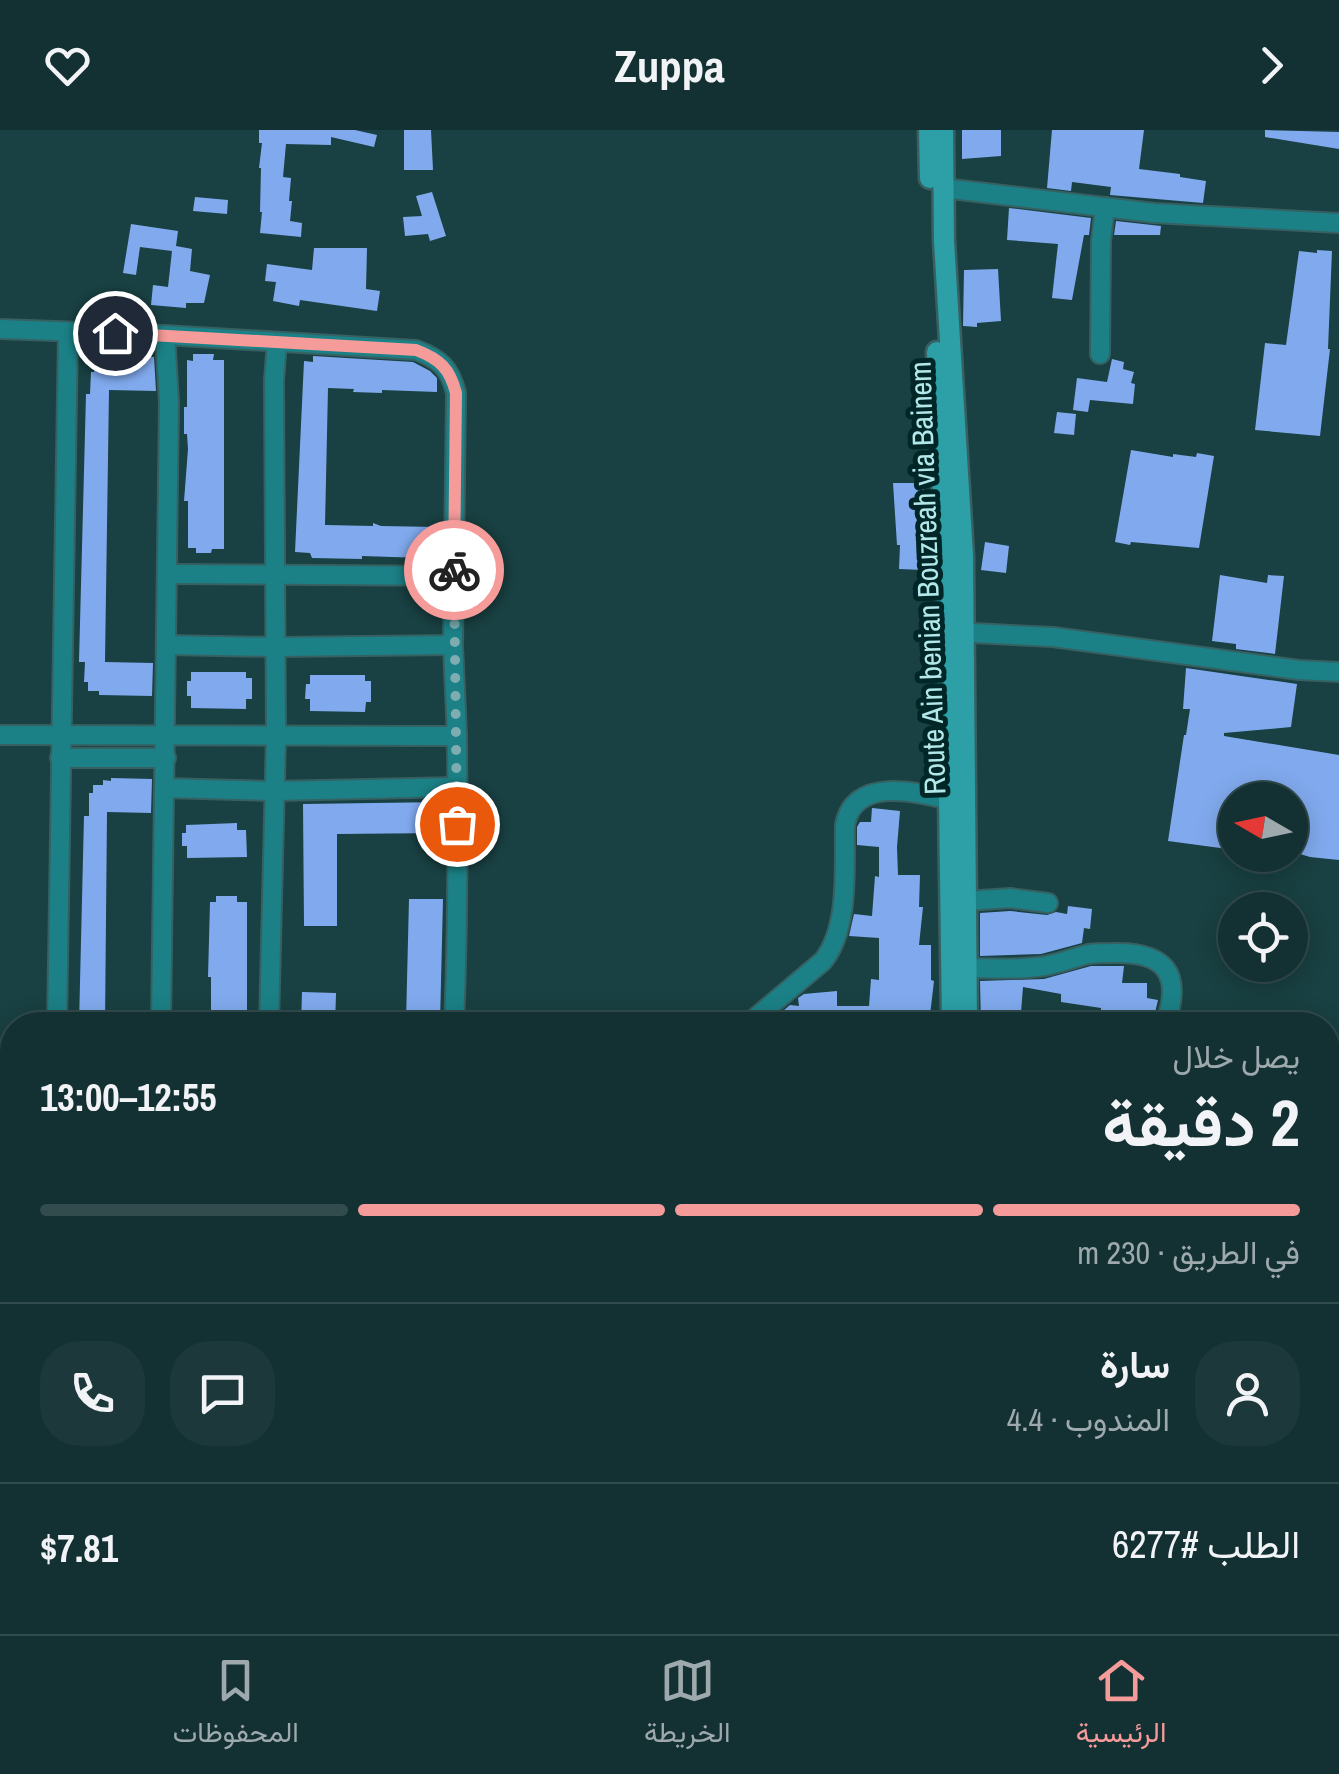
<!DOCTYPE html>
<html lang="ar">
<meta charset="utf-8">
<style>
:root{--surface:#133032;--page:#1c383a;--text:#f1f3f6;--muted:#9da9ac;--line:#324b4d;--accent:#f59b9a}
body{margin:0;font-family:"Archivo Narrow",Vazirmatn,sans-serif;background:var(--page);color:var(--text);direction:rtl;height:100vh;display:flex;flex-direction:column;font-size:38px;white-space:nowrap}
*{box-sizing:border-box;margin:0}
p{font-size:32px;color:var(--muted)}
.icon{flex:none;width:55px;height:55px;fill:none;stroke:currentColor;stroke-width:2;stroke-linecap:round;stroke-linejoin:round}
.map{position:relative;flex:1;overflow:hidden;direction:ltr}
.side{position:absolute;left:0px;top:882px;width:1340px;height:622px;display:flex;flex-direction:column;background:var(--surface);border-radius:40px 40px 0 0;box-shadow:0 5px 25px #0003,0 0 0 2px var(--line);direction:rtl}
.side>*{flex:none}
.needle{width:65px;rotate:279deg}
.fabs{position:absolute;left:1218px;top:652px;display:grid;gap:20px}
.fabs a{display:grid;place-items:center;width:90px;height:90px;border-radius:50%;background:var(--surface);box-shadow:0 5px 25px #0003,0 0 0 2px var(--line);font-size:50px}
.pin{position:absolute;display:grid;place-items:center;width:85px;height:85px;color:#fff;margin:-42px;border:5px solid #fff;border-radius:50%;box-shadow:0 2px 10px #0007}
.courier{position:absolute;display:grid;place-items:center;width:100px;height:100px;margin:-50px;border:8px solid #f59b9a;border-radius:50%;background:#fff;color:#222;box-shadow:0 2px 12px #0007}
.summary em{font-style:normal;font-weight:700}
.summary div{display:flex;flex-direction:column-reverse}
.summary{display:flex;align-items:center;justify-content:space-between;height:170px;padding:0 40px}
h1{font-size:65px;font-weight:700;line-height:75px}
.bar{display:grid;grid-template-columns:repeat(4,1fr);gap:15px 10px;align-content:center;height:120px;padding:0 40px}
.bar i{height:12px;border-radius:8px;background:var(--line)}
.bar .on{background:var(--accent)}
.bar p{grid-column:span 4}
.line{display:flex;align-items:center;gap:25px;padding:0 40px;border-top:2px solid var(--line)}
.line div{flex:1}
.round{display:grid;place-items:center;flex:none;width:105px;height:105px;border-radius:40px;background:var(--page)}
header{display:flex;justify-content:space-between;align-items:center;height:130px;padding:0 40px;background:var(--surface);font-size:45px;font-weight:700}
.dock{display:flex;justify-content:space-around;align-items:center;height:140px;border-top:2px solid var(--line);background:var(--surface);font-size:28px;color:var(--muted)}
.dock a{display:grid;justify-items:center;gap:5px}
.dock .on{color:var(--accent)}
.map>svg:first-child{display:block}
</style>
<header><svg class="icon" aria-label="forward" viewBox="0 0 24 24"><path d="M9 5l7 7-7 7"/></svg>Zuppa<svg class="icon" aria-label="heart" viewBox="0 0 24 24"><path d="M12 20l-8-8c-3-5 5-10 8-4 3-6 11-1 8 4z"/></svg></header>
<div class="map">
<svg width="1339" height="1504" viewBox="0 0 1339 1504">
<rect width="100%" height="100%" fill="#194042"/>
<g fill="#81aaee">
<polygon points="259,0 355,0 377,5 374,17 331,7 331,15 286,14 283,47 291,48 289,71 292,71 290,91 302,93 301,107 260,103 262,82 260,82 261,38 259,38 262,13 259,13"/>
<polygon points="404,0 431,0 433,40 404,40"/>
<polygon points="962,0 1001,0 1001,26 962,29"/>
<polygon points="1052,0 1144,0 1139,39 1180,44 1180,47 1206,51 1203,73 1110,65 1111,57 1072,52 1071,61 1047,58"/>
<polygon points="1265,0 1339,2 1339,19 1265,7"/>
<polygon points="432,62 446,106 430,111 428,104 405,106 403,87 422,86 416,66"/>
<polygon points="195,67 228,70 227,84 193,81"/>
<polygon points="1009,78 1091,88 1089,105 1084,105 1072,170 1052,168 1058,114 1007,110"/>
<polygon points="1116,91 1161,96 1160,105 1114,105"/>
<polygon points="131,94 178,101 176,116 192,119 190,141 210,145 204,173 186,173 186,178 151,175 153,155 168,157 172,121 140,117 136,145 123,143"/>
<polygon points="314,118 367,118 366,159 380,161 377,181 300,170 299,176 273,171 276,152 265,151 267,134 312,140"/>
<polygon points="1317,120 1332,121 1328,219 1330,219 1320,306 1255,300 1265,213 1286,215 1299,121 1317,123"/>
<polygon points="998,139 1001,191 977,193 977,197 963,196 964,140"/>
<polygon points="193,224 214,224 213,230 224,230 224,419 212,419 211,423 196,423 196,418 188,418 188,371 184,371 188,319 187,304 184,304 184,277 187,277 187,230 193,231"/>
<polygon points="112,226 154,227 156,261 109,260 105,532 153,533 152,566 99,565 99,561 88,561 88,552 84,552 85,532 79,532 86,264 90,264 91,242 94,242 94,234 104,234 105,229 112,229"/>
<polygon points="313,226 413,232 430,241 437,248 437,262 382,260 382,263 353,262 354,259 328,258 325,395 373,396 373,393 381,396 437,397 437,425 425,424 423,428 362,426 362,429 312,428 310,423 295,422 304,231 313,232"/>
<polygon points="1112,229 1124,232 1123,239 1134,242 1131,253 1135,254 1133,274 1090,270 1088,282 1073,280 1077,248 1107,252"/>
<polygon points="1057,282 1076,284 1074,305 1054,303"/>
<polygon points="1131,320 1173,327 1173,324 1196,327 1197,323 1214,326 1199,418 1131,412 1130,415 1115,412"/>
<polygon points="893,353 924,353 925,415 923,440 899,439 900,415 897,415"/>
<polygon points="985,412 1009,416 1006,443 981,440"/>
<polygon points="1220,445 1267,453 1268,445 1284,446 1275,524 1236,519 1236,514 1212,511"/>
<polygon points="1186,538 1297,554 1291,597 1224,603 1224,606 1339,625 1339,730 1310,727 1290,721 1295,670 1235,670 1235,720 1168,711 1184,605 1186,605 1190,579 1183,579"/>
<polygon points="191,542 246,542 246,548 252,548 252,569 246,569 246,579 191,578 191,566 187,566 187,551 191,551"/>
<polygon points="310,545 365,545 365,551 371,551 371,572 366,572 365,582 310,581 310,569 305,569 306,554 310,554"/>
<polygon points="111,648 152,649 151,683 107,682 105,895 79,895 84,686 89,686 89,663 93,663 93,655 103,655 103,650 111,651"/>
<polygon points="445,672 445,703 337,704 337,796 304,796 303,674"/>
<polygon points="872,678 900,681 897,717 898,745 920,745 919,777 923,777 919,815 931,815 931,850 934,851 929,894 900,890 899,895 875,891 875,895 775,895 776,887 790,875 799,876 798,868 804,864 837,861 837,876 869,876 871,849 879,850 879,808 849,806 854,784 872,786 875,746 879,747 879,717 857,715 857,697 860,692 871,692"/>
<polygon points="237,693 237,700 246,700 247,727 187,728 187,716 182,716 182,703 186,703 186,695"/>
<polygon points="216,766 237,766 237,772 247,772 247,894 211,894 211,847 208,847 210,772 216,772"/>
<polygon points="409,769 443,769 440,893 406,892"/>
<polygon points="1068,776 1092,779 1090,799 1084,798 1082,813 1041,824 980,826 980,783 1010,781 1047,785 1056,782 1067,784"/>
<polygon points="1091,836 1124,836 1122,853 1147,853 1147,868 1158,870 1154,887 1141,886 1140,895 1116,895 1118,884 1101,882 1101,878 1061,872 1061,864 1023,857 1020,895 981,895 980,851 1044,849"/>
<polygon points="302,862 336,863 335,895 301,895"/>
</g>
<g fill="none" stroke-linecap="round" stroke-linejoin="round">
<defs>
<g id="minor">
<polyline points="943,58 1154,83 1339,93"/>
<path d="M0,199L165,205L416,220C440,229 450,238 456,263L453,515L457,606"/>
<polyline points="1100,224 1101,111 1105,77"/>
<polyline points="167,444 454,446"/>
<polyline points="953,502 1053,507 1299,540 1339,542"/>
<polyline points="167,515 276,517 453,515"/>
<path d="M0,605L457,606C458,703 458,799 454,895"/>
<polyline points="60,628 166,628"/>
<polyline points="165,658 274,661 458,657"/>
<polyline points="966,771 1010,768 1048,773"/>
<path d="M966,838C989,838 1013,840 1036,837C1055,836 1071,828 1089,824C1096,823 1105,823 1112,823C1166,821 1183,844 1165,895"/>
<polyline points="57,895 68,202"/>
<polyline points="161,895 169,272 165,205"/>
<polyline points="269,895 276,606 274,250 277,212"/>
<path d="M747,895L823,831C850,797 844,737 845,695C854,647 915,661 950,670"/>
<polyline points="0,999 12,999"/>
<polyline points="1328,1268 1339,1269"/>
<polyline points="1328,1412 1339,1412"/>
<polyline points="0,1455 12,1455"/>
<polyline points="49,1492 50,1504"/>
<polyline points="1193,1504 1193,1492"/>
</g>
<g id="major">
<polyline points="929,0 930,48"/>
<polyline points="943,0 944,111 963,426 967,895"/>
<polyline points="937,222 946,439 952,895"/>
<polyline points="944,1492 944,1504"/>
<polyline points="967,1504 967,1492"/>
</g>
</defs>
<use href="#minor" stroke="#366062" stroke-width="22"/>
<use href="#major" stroke="#366062" stroke-width="25"/>
<use href="#minor" stroke="#1b8186" stroke-width="18"/>
<use href="#major" stroke="#2ca0a6" stroke-width="20"/>
</g>
<g fill="none" stroke-linecap="round" stroke-linejoin="round">
<polyline stroke="#7dadb0" stroke-width="10" stroke-dasharray="0 18" points="454,440 457,694"/>
<path stroke="#f59b9a" stroke-width="12" d="M115,203L416,220C440,229 450,239 456,263L454,440"/>
</g>
<g text-anchor="middle" stroke-width="10" stroke-linejoin="round" paint-order="stroke">
<g font-size="30" fill="#b3e8eb" stroke="#002628">
<text transform="translate(928 448) rotate(-92)" y="10">Route Ain benian Bouzreah via Bainem</text>
</g>
</g>
</svg>
<div class="fabs">
<a><svg class="needle" viewBox="-14 -14 28 28"><path d="M0-13l5 13h-10z" fill="#e53935"/><path d="M0 13l5-13h-10z" fill="#9da9ac"/></svg></a>
<a><svg class="icon" aria-label="locate" viewBox="0 0 24 24"><circle cx="12" cy="12" r="6"/><path d="M12 2v4M12 18v4M2 12h4M18 12h4"/></svg></a>
</div>
<div class="pin" style="left:457px;top:694px;background:#ea580c"><svg class="icon" aria-label="bag" viewBox="0 0 24 24"><path d="M5 8h14l-1 12H6zM9 8a3 3 0 0 1 6 0"/></svg></div>
<div class="pin" style="left:115px;top:203px;background:#1f2937"><svg class="icon" aria-label="home" viewBox="0 0 24 24"><path d="M3 11l9-7 9 7M6 9v11h12V9"/></svg></div>
<div class="courier" style="left:454px;top:440px"><svg class="icon" aria-label="bike" viewBox="0 0 24 24"><circle cx="6" cy="16" r="4"/><circle cx="18" cy="16" r="4"/><path d="M6 16l4-8h5l3 8M10 8l3 8H6M13 5h3"/></svg></div>
<section class="side">
<div class="summary"><div><h1>2 دقيقة</h1><p>يصل خلال</p></div><em>12:55–13:00</em></div>
<div class="bar"><i class="on"></i><i class="on"></i><i class="on"></i><i></i><p>في الطريق · 230 m</p></div>
<div class="line" style="height:180px"><a class="round"><svg class="icon" aria-label="person" viewBox="0 0 24 24"><circle cx="12" cy="8" r="4"/><path d="M4 21q1-7 8-7t8 7"/></svg></a><div><b>سارة</b><p>المندوب · 4.4</p></div><a class="round"><svg class="icon" aria-label="chat" viewBox="0 0 24 24"><path d="M4 5h16v11H9l-5 4z"/></svg></a><a class="round"><svg class="icon" aria-label="phone" viewBox="0 0 24 24"><path d="M5 4h4l2 5-3 2q2 4 5 5l2-3 5 2v4C11 20 4 13 5 4z"/></svg></a></div>
<div class="line" style="height:130px"><div>الطلب #6277</div><b>$7.81</b></div>
</section>
</div>
<nav class="dock">
<a class="on"><svg class="icon" aria-label="home" viewBox="0 0 24 24"><path d="M3 11l9-7 9 7M6 9v11h12V9"/></svg>الرئيسية</a>
<a><svg class="icon" aria-label="map" viewBox="0 0 24 24"><path d="M3 6l6-2 6 2 6-2v14l-6 2-6-2-6 2zM9 4v14M15 6v14"/></svg>الخريطة</a>
<a><svg class="icon" aria-label="saved" viewBox="0 0 24 24"><path d="M7 4h10v16l-5-4-5 4z"/></svg>المحفوظات</a>
</nav>
